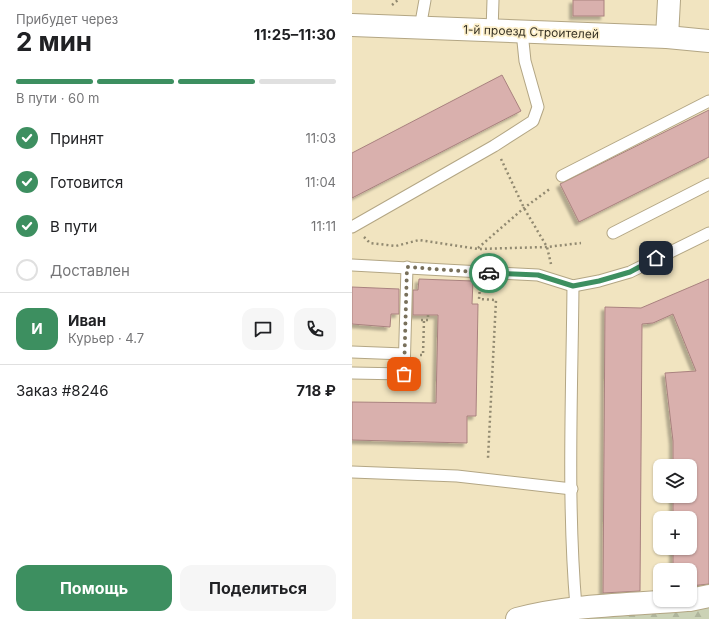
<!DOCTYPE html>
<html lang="ru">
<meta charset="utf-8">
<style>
:root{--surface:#fff;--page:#f6f6f6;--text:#202124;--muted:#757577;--line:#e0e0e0;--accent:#3d8f60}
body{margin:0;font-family:Inter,sans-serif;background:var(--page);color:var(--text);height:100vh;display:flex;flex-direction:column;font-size:15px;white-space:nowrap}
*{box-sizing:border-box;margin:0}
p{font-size:13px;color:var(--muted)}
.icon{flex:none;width:22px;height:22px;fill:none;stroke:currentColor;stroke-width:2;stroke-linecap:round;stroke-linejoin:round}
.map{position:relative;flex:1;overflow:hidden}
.panel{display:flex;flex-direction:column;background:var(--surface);width:352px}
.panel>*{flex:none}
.fabs{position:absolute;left:301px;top:459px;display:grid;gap:8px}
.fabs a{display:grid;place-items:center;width:44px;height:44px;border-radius:8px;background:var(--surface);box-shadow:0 1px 3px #0004;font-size:20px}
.pin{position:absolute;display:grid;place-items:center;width:34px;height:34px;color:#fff;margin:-17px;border-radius:8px;box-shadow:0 2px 6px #0006}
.courier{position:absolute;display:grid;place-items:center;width:40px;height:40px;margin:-20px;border:3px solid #3d8f60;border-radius:50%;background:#fff;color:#222;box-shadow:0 1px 5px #0007}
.summary em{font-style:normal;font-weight:700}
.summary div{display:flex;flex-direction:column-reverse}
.summary{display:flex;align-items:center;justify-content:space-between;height:68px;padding:0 16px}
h1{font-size:26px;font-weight:700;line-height:30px}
.bar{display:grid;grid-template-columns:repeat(4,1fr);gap:6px 4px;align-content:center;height:48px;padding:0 16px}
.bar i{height:5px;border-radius:3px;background:var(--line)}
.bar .active{background:var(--accent)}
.bar p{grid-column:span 4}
.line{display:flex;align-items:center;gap:10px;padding:0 16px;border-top:1px solid var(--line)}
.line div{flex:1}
.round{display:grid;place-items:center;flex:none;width:42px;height:42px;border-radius:12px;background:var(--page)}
ol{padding:0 16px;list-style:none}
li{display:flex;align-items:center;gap:12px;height:44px}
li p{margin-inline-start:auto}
li .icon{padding:4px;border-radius:50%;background:var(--accent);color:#fff;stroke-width:4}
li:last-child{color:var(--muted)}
li i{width:22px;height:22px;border:2px solid var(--line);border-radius:50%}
.cta{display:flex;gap:8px;margin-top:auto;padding:8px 16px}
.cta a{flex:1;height:46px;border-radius:12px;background:var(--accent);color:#fff;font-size:16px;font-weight:700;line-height:46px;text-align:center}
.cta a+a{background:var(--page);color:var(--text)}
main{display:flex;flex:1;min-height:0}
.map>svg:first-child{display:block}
</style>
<main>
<section class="panel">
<div class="summary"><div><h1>2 мин</h1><p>Прибудет через</p></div><em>11:25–11:30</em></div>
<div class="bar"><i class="active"></i><i class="active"></i><i class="active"></i><i></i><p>В пути · 60 m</p></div>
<ol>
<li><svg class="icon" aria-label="check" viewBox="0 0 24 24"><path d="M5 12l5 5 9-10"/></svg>Принят<p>11:03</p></li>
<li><svg class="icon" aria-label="check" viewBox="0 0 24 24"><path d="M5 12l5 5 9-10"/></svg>Готовится<p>11:04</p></li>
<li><svg class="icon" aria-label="check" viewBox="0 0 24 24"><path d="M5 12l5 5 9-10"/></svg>В пути<p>11:11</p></li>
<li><i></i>Доставлен</li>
</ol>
<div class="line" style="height:72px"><b class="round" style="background:var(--accent);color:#fff">И</b><div><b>Иван</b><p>Курьер · 4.7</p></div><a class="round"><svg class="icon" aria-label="chat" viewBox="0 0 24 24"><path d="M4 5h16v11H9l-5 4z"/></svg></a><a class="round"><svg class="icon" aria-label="phone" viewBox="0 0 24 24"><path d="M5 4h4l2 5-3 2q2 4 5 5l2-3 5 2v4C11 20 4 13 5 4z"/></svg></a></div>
<div class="line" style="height:52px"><div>Заказ #8246</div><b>718 ₽</b></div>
<div class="cta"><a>Помощь</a><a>Поделиться</a></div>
</section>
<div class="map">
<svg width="357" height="619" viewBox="0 0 357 619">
<defs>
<pattern id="forest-firs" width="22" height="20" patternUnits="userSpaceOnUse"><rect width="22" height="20" fill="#cbd2b6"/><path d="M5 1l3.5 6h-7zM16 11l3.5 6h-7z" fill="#afb59c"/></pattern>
<filter id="shadow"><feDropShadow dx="-3.5" dy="3.5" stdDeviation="1" flood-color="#0004"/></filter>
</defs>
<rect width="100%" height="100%" fill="#f1e4c0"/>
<polygon fill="url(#forest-firs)" points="357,591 357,619 232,619 233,601"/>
<g fill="#d9b0ad" stroke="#a9827f" filter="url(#shadow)">
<rect x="221" y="0" width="31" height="16"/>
<polygon points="150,75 169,111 0,198 0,153"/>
<polygon points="357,110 357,157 227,222 208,184"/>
<polygon points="67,279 121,281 120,304 126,304 124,416 115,416 115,443 0,440 0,402 84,403 86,315 61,315 61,290 66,290"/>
<polygon points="357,279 357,584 338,586 338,570 321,570 321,548 338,548 338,518 321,518 321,496 338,496 338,466 321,466 321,441 313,373 344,371 321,314 301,323 290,324 288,591 251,593 253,307 289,308"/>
<polygon points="0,287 47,289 47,314 39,314 38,327 0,324"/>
</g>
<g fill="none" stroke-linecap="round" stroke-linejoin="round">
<defs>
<g id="service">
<polyline points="68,28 73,0"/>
<polyline points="140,31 141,0"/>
<polyline points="210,176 357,101"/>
<polyline points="0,227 142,146 181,121 186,107 173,61 170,32"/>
<polyline points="261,233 357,184"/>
<polyline points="0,265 186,275 221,286 247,281 278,272 357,233"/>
<path d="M221,286C220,393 215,501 224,607"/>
<polyline points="0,352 52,354"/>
<polyline points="0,373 52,374 55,267"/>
<polyline points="0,472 105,476 220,489"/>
</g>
<g id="minor">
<polyline points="0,25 315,37 357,41"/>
<polyline points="315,37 317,0"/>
<polyline points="338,600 357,596"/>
<path d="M165,619C221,604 278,605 335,600"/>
</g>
</defs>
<use href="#service" stroke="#b3a684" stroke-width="13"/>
<use href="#minor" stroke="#b3a684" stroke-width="24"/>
<g stroke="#918970" stroke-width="2.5" stroke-dasharray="2 3" stroke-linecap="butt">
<polyline points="40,5 46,0"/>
<polyline points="149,159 172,208 195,247 199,264"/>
<polyline points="12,237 18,243 44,246 67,240 126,249 195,247 229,243"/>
<polyline points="126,248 172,208 199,188"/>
<polyline points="128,287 127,299 144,300 136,458"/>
<polyline points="69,320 76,320 76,315"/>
<polyline points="68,355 71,355 72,320"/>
</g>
<use href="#service" stroke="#fff" stroke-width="11"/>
<use href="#minor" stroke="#fff" stroke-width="22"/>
</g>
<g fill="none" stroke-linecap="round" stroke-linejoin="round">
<polyline stroke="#78705b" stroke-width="4" stroke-dasharray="0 7.2" points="52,374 55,267 137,273"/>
<polyline stroke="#3d8f60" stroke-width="5" points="137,273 186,275 221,286 247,281 278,272 304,258"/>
</g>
<g text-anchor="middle" stroke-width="3.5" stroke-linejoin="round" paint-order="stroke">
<g font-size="12" fill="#373224" stroke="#fef1cd">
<text transform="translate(179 32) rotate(2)" y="4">1-й проезд Строителей</text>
</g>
</g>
</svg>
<div class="fabs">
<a><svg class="icon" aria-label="layers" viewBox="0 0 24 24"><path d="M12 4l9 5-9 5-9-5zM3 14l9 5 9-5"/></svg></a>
<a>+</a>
<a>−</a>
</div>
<div class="pin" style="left:52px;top:374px;background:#ea580c"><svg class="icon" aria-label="bag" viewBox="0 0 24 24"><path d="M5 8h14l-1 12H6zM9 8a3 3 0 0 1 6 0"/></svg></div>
<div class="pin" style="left:304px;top:258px;background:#1f2937"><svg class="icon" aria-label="home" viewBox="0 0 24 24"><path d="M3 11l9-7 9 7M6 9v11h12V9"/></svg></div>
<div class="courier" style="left:137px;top:273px"><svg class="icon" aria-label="car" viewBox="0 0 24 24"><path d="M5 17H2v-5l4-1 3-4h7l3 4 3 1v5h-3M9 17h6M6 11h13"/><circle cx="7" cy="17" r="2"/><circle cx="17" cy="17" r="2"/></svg></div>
</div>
</main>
